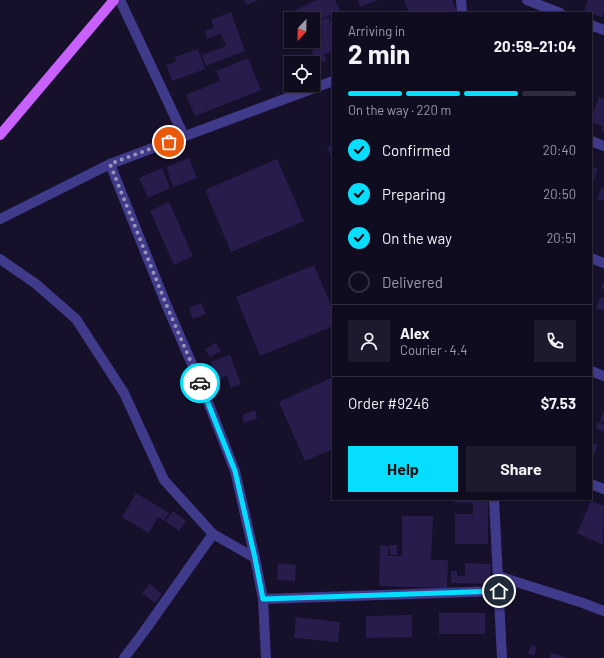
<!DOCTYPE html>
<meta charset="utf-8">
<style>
:root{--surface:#100c20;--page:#1e1a2d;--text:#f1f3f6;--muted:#9c9ba5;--line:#302c3e;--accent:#06deff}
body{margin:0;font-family:Barlow,sans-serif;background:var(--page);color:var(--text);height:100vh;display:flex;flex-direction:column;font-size:15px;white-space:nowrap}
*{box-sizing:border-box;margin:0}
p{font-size:13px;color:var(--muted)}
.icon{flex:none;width:22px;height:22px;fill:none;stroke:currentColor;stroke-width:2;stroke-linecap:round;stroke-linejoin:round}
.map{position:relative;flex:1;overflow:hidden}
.drawer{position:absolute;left:332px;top:12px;width:260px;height:488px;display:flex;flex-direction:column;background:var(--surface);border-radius:0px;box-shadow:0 1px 3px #0004,0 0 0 1px var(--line)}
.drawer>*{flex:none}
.needle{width:26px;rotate:202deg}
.fabs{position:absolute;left:284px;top:12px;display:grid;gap:8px}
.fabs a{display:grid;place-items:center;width:36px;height:36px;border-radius:0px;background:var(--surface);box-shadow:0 1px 3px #0004,0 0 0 1px var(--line);font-size:20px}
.pin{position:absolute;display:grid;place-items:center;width:34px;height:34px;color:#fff;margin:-17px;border:2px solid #fff;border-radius:50%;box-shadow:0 1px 4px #0007}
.courier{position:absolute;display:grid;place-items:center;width:40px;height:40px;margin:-20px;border:3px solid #06deff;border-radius:50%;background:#fff;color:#222;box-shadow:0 1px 5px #0007}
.head em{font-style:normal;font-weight:700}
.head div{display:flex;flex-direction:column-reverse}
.head{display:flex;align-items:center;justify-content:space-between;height:68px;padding:0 16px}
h1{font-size:26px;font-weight:700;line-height:30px}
.bar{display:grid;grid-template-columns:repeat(4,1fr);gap:6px 4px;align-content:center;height:48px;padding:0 16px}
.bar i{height:5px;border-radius:3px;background:var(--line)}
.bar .current{background:var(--accent)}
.bar p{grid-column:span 4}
.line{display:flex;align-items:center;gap:10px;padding:0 16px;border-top:1px solid var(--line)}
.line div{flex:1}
.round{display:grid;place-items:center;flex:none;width:42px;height:42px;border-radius:0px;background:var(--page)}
ol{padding:0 16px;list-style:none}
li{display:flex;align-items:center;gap:12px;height:44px}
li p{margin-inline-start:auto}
li .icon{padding:4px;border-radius:50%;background:var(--accent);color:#111;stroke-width:4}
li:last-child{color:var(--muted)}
li i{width:22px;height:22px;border:2px solid var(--line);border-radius:50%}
.button{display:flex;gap:8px;margin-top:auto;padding:8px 16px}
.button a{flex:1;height:46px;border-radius:0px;background:var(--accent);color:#111;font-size:16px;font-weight:700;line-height:46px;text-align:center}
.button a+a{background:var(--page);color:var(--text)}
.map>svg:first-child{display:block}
</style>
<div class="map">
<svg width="604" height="658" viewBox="0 0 604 658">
<rect width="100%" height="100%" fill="#16102b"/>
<g fill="#271c4c">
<polygon points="244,0 258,0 247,5"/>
<polygon points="317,0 335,0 340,10 313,23 313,19 299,19 295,10"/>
<polygon points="358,0 378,0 360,7"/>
<polygon points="404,0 452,0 457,13 409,13"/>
<polygon points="588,0 604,0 604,12 602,17 584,11"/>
<polygon points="231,12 245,51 206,66 202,55 226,46 221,33 207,39 205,31 214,28 211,20"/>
<polygon points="329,17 333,28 333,51 324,55 327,60 317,64 309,44 317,41 313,30 313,23"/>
<polygon points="198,49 205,69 172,81 166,65 176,62 175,57"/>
<polygon points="248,58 261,90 195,116 186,95 220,81 216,71"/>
<polygon points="599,97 604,99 604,132 601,131 603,126 591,122 591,119"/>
<polygon points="333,144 333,160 327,147"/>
<polygon points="189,158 197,178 173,187 166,167"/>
<polygon points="277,159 304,221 231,252 205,190"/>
<polygon points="591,166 598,169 591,187"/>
<polygon points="162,168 170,188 148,198 139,178"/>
<polygon points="601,188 604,189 604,201 597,199"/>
<polygon points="169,202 193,256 174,265 150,211"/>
<polygon points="314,265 333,310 333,326 260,356 236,297"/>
<polygon points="604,280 604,290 601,288"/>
<polygon points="600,297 604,298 604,311 596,308"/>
<polygon points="201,303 206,314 193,319 189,308"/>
<polygon points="216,343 221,351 210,357 205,349"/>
<polygon points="230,355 241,384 231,388 227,376 217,380 211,362"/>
<polygon points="333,377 333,449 305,461 279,402"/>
<polygon points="255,410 257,418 244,423 242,415"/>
<polygon points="604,410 604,422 600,421"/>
<polygon points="598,422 604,424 604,432 596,428"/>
<polygon points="591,442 598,445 591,462"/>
<polygon points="136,493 169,513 164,521 158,517 149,533 122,517"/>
<polygon points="455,499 488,499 488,544 455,544 455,514 473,514 473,503 455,503"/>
<polygon points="591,501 604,506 603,545 577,533"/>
<polygon points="173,511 186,521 179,531 165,521"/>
<polygon points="402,516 433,516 431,560 448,560 447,588 379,586 380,545 388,546 388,555 387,556 402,556"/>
<polygon points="389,545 397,545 397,555 390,555"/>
<polygon points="278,563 296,565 295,581 277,580"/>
<polygon points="465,563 491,564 490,584 451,583 451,571 457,571 457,576 465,576"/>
<polygon points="150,584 162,594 155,603 142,593"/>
<rect x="439" y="613" width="46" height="21"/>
<polygon points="412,615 412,637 366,638 366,616"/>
<polygon points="296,617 340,622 338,642 294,638"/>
<polygon points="532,644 537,647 534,656 528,653"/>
<polygon points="551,653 565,657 565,658 550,658"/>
</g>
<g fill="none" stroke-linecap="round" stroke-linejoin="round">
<g stroke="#403a8a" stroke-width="10">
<polyline points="120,0 184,136"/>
<polyline points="461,0 462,13"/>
<polyline points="527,0 560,13"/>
<polyline points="591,25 604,30"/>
<polyline points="591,141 604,146"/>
<polyline points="110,164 166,304 204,392 235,471 255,558 263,599"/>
<polyline points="0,219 110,164 333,81"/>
<polyline points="591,258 604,263"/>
<polyline points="0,259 36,284 76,319 124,393 164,480 213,534 255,558"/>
<polyline points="591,371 604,376"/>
<polyline points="591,484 604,489"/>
<polyline points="494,499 502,658"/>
<polyline points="498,576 583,603 604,611"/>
<polyline points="124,658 143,633 213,534"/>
<polyline points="266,658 263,599 499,591"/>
</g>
<polyline stroke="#c961ff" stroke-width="10" points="0,135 114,0"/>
</g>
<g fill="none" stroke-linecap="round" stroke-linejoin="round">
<polyline stroke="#9993b5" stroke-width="4" stroke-dasharray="0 7.2" points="169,142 110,164 166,304 200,383"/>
<polyline stroke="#06deff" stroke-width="5" points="200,383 235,471 255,558 263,599 499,591"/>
</g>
</svg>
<div class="fabs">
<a><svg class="needle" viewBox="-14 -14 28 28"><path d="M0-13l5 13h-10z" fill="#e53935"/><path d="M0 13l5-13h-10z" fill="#9c9ba5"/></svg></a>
<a><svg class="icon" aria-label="locate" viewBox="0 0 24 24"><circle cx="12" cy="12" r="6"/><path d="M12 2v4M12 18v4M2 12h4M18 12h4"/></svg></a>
</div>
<div class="pin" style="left:169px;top:142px;background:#ea580c"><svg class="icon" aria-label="bag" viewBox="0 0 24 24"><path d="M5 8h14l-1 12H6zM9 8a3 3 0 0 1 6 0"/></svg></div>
<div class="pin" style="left:499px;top:591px;background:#1f2937"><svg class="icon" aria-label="home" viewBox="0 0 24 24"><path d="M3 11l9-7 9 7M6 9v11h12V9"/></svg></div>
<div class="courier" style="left:200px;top:383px"><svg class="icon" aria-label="car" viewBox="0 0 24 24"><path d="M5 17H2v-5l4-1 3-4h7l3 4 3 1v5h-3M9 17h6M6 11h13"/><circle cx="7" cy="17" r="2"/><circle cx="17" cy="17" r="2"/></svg></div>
<section class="drawer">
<div class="head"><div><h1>2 min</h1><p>Arriving in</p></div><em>20:59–21:04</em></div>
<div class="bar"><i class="current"></i><i class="current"></i><i class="current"></i><i></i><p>On the way · 220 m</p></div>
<ol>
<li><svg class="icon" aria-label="check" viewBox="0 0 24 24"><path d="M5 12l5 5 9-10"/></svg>Confirmed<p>20:40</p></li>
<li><svg class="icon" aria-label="check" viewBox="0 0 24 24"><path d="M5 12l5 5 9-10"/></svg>Preparing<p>20:50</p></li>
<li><svg class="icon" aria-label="check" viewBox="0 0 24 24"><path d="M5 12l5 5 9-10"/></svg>On the way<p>20:51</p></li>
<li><i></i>Delivered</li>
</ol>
<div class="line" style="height:72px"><a class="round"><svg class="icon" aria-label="person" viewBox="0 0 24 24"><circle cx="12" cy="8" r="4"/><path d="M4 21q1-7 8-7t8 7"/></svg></a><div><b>Alex</b><p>Courier · 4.4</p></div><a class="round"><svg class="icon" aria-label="phone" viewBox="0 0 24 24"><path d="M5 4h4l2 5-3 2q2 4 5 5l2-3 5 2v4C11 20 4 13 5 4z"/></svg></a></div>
<div class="line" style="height:52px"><div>Order #9246</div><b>$7.53</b></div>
<div class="button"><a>Help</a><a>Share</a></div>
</section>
</div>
